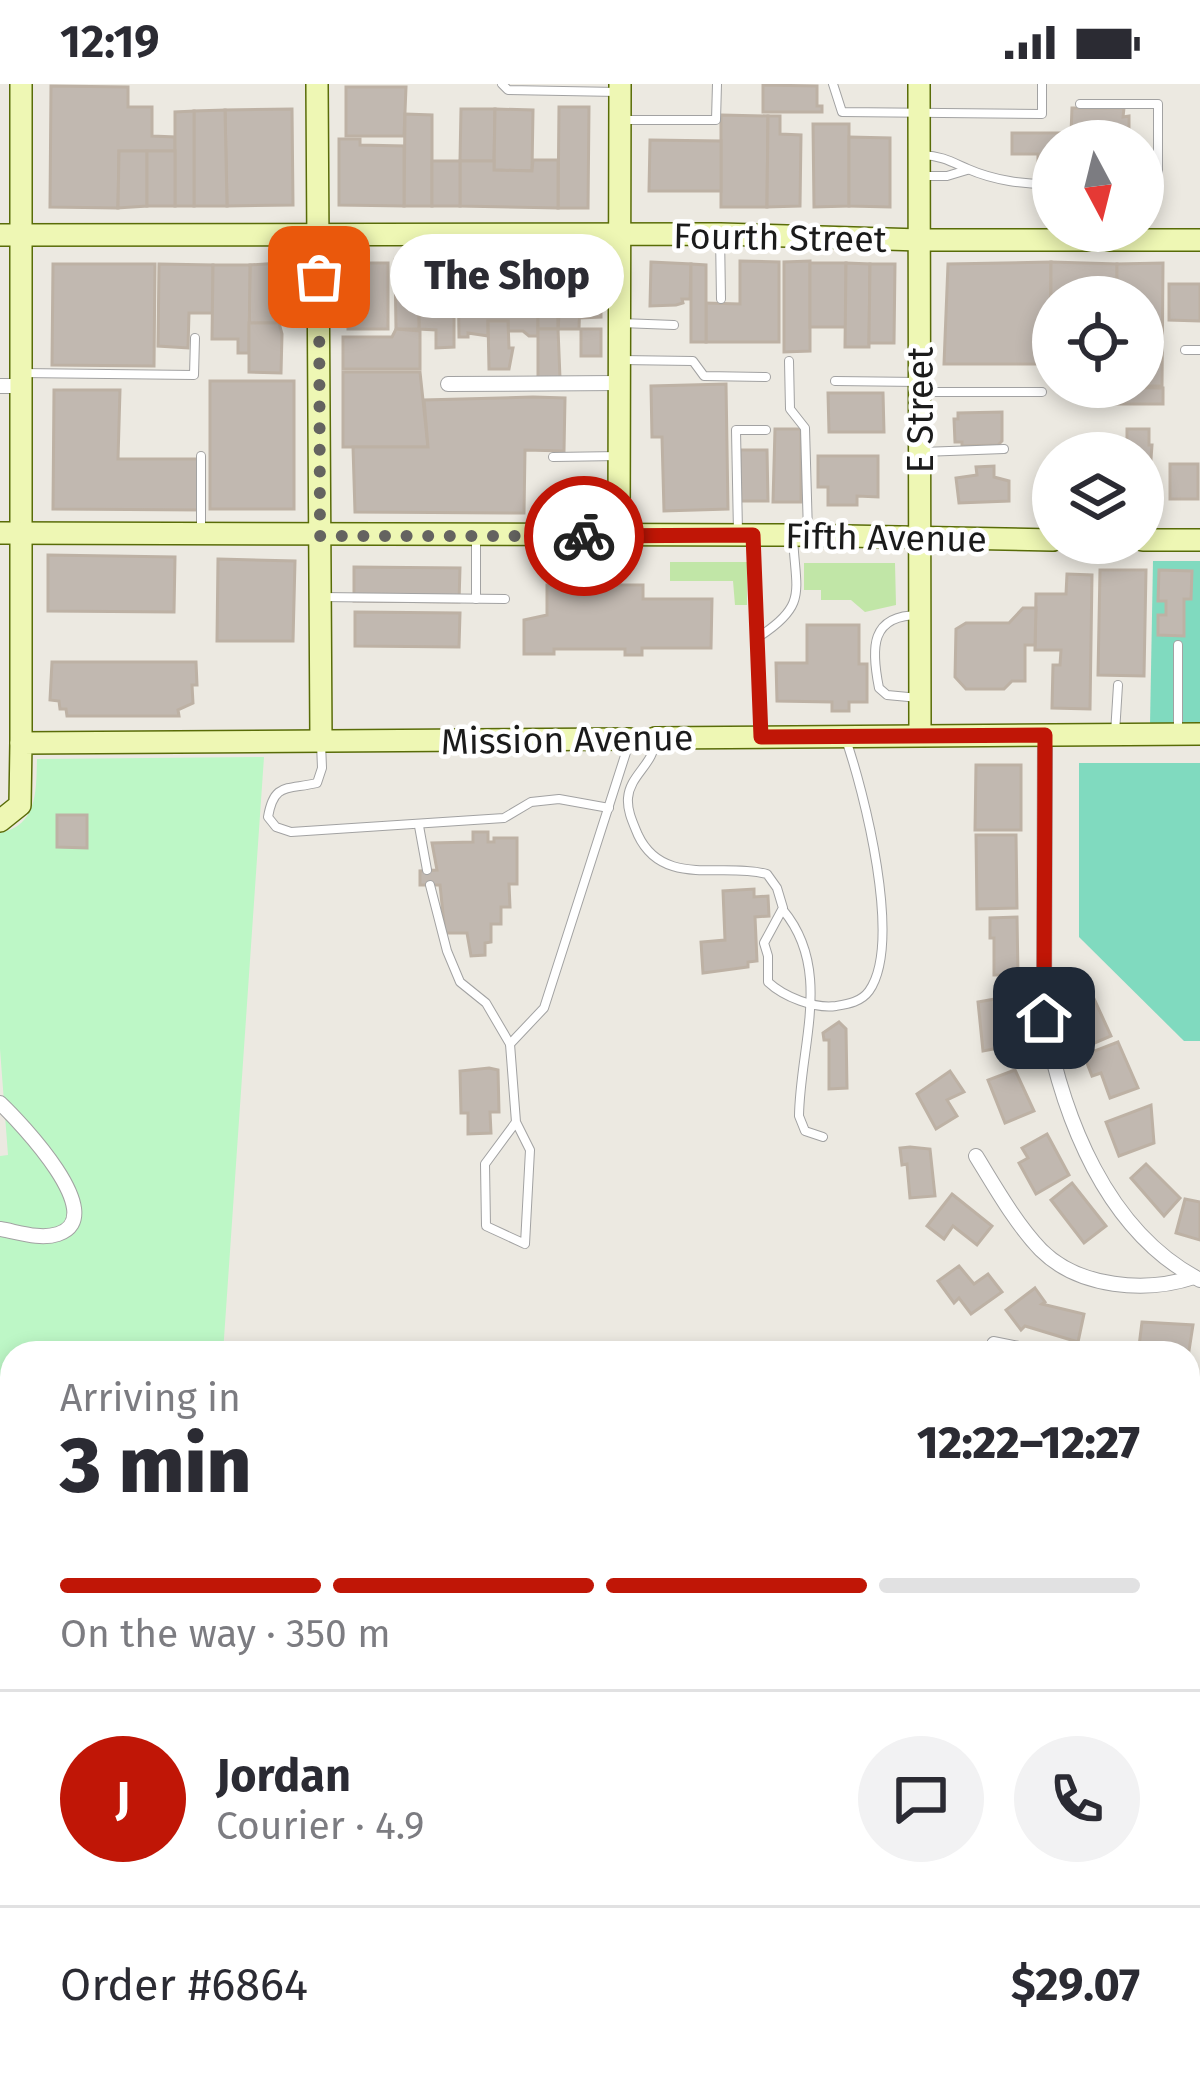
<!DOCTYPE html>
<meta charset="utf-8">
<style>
:root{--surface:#fff;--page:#f2f2f3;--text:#2b2b33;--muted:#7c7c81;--line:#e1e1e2;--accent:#c01606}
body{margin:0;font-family:"Fira Sans",sans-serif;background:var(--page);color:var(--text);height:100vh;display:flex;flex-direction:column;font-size:45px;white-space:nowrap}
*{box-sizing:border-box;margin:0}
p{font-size:39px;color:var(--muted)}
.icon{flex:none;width:66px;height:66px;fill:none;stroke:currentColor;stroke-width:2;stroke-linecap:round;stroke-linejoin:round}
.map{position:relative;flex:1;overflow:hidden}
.drawer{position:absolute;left:0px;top:1257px;width:1200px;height:744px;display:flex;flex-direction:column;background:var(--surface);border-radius:36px 36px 0 0;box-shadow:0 6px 18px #0003}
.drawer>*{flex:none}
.needle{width:78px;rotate:173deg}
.fabs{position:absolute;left:1032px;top:36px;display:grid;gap:24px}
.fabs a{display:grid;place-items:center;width:132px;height:132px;border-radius:50%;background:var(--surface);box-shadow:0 6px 18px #0003;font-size:60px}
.pin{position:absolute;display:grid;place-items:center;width:102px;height:102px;color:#fff;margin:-51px;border-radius:24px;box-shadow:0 6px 18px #0006}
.courier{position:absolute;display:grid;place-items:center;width:120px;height:120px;margin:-60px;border:9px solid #c01606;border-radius:50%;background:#fff;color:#222;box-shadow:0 3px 15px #0007}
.bubble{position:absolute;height:84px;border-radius:42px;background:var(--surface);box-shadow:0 6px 18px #0003;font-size:39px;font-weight:800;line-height:84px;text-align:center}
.overview em{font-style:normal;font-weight:800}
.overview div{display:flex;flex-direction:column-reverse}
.overview{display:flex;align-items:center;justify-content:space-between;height:204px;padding:0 60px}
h1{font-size:78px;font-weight:800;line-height:90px}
.bar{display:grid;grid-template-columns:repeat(4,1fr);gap:18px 12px;align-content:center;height:144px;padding:0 60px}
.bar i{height:15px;border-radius:9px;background:var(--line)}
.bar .on{background:var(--accent)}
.bar p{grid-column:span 4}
.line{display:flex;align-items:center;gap:30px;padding:0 60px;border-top:3px solid var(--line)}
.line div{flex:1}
.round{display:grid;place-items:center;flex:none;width:126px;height:126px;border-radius:63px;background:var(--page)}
.status{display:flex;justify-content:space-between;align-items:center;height:84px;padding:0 60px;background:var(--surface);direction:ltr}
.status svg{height:33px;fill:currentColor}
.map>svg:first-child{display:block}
</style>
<div class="status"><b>12:19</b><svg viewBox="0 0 49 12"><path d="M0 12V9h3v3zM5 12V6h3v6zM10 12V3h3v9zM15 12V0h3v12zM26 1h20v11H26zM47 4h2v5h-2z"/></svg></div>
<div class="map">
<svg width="1200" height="2001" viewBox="0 0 1200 2001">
<rect width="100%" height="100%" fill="#ece9e1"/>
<g fill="#c1e6a7">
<polygon points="670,478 747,478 747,521 735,521 733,497 670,497"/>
<polygon points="804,479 895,479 896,521 865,528 851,516 821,516 821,506 804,506"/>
</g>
<path fill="#bdf7c6" d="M264,673L223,1269H12V1989H374L369,2001H0V1072L8,1071L0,965V749C38,741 36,707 37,675Z"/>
<g fill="#80dabf">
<polygon points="1153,477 1200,477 1200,640 1150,641"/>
<polygon points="1079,679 1200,679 1200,957 1184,957 1079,853"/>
</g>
<g fill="#c1b8b0" stroke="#bdb1a4" stroke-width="3">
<polygon points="763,1 817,2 817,22 822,22 822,28 763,28"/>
<polygon points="51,2 128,3 128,23 152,23 152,52 175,53 175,67 119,67 118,124 50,123"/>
<polygon points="346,3 406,3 404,52 346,52"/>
<polygon points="559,23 589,23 588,124 558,124"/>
<polygon points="1072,24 1124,24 1123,33 1129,32 1129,57 1053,57 1053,82 1038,82 1038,70 1012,70 1012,49 1071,49"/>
<polygon points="292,25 293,121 227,122 225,26"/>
<polygon points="461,25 495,25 494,77 460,77"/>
<polygon points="495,25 533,26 532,87 494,86"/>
<polygon points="225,26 227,122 194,122 194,27"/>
<polygon points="194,27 194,122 175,122 175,28"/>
<polygon points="405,30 432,31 432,122 404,122"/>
<polygon points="721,31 768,32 767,123 721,123"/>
<polygon points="768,32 780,32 780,50 801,51 800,122 767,123"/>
<polygon points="813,40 849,40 849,122 814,123"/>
<polygon points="849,53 890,54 890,123 849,122"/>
<polygon points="339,55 360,55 360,61 404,62 404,122 339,121"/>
<polygon points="650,56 721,57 721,107 649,107"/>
<polygon points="119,67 147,67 147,122 118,124"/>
<rect x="147" y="67" width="28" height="55"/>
<polygon points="533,76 558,76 558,124 460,122 460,77 494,77 494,86 532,87"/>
<rect x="432" y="77" width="28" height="45"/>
<polygon points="418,175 454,176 454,263 436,264 436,246 419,245"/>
<polygon points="418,175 419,245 396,245 395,176"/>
<polygon points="458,177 538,180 538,252 529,252 523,247 508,247 508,237 488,237 488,252 468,249 468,253 459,253"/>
<polygon points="740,177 779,178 779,258 706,258 706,219 740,220"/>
<polygon points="810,177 810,267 784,268 784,178"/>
<polygon points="295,178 298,185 295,239 249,239 250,181"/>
<polygon points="651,178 691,180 690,215 682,215 683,219 676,221 650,222"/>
<polygon points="1051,178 1050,280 944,280 948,180"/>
<polygon points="1051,178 1117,180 1117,213 1053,213 1051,300"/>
<rect x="348" y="179" width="40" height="66"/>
<polygon points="581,179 601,179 601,233 580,234"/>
<polygon points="581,179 579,245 558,245 561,206 557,203 557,180"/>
<rect x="810" y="179" width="36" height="64"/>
<polygon points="846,179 870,180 869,263 845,263"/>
<polygon points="1163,179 1162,302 1143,302 1143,213 1117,213 1117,180"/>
<polygon points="53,180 155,180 154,282 52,281"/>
<polygon points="159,180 213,181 213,229 189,229 188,264 158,262"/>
<polygon points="538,180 557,180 558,245 538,245"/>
<polygon points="691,180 706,181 706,258 691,258"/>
<polygon points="870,180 895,180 894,259 869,259"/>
<polygon points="213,181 250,181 249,269 238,269 238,255 212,255"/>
<polygon points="1169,200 1200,200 1200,237 1169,236"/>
<polygon points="488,237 508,237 509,264 513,264 509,285 489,285"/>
<polygon points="249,239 279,239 282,250 281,289 249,288"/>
<polygon points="396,245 420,247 420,285 343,285 343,253 392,253"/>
<polygon points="538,245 558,245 560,294 538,295"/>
<rect x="581" y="245" width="20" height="27"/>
<polygon points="343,288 420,288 428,363 343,363"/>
<rect x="210" y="297" width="84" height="128"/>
<polygon points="726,300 728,425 664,427 662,353 652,353 651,302"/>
<polygon points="1112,303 1163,304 1163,320 1112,320"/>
<polygon points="54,306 120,306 118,375 204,375 203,426 53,425"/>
<polygon points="828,309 883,309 884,348 829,348"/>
<polygon points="533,313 565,314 564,367 525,366 524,429 355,428 353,363 428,363 424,316"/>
<polygon points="1002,328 1002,357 998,361 962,362 962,358 955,358 954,335 958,335 958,329"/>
<polygon points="775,345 801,345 801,418 773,418"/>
<polygon points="1127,345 1149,345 1149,361 1152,361 1149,403 1143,403 1143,369 1121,369 1120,362 1127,362"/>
<polygon points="740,366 767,366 768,417 741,417"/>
<polygon points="818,372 878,372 878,413 857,412 857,421 828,421 828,403 818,403"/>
<rect x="1170" y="380" width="28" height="35"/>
<polygon points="994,382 994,393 1009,397 1009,417 959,419 956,394 977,391 976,383"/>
<polygon points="48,471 175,473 174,528 48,527"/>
<polygon points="218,475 295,477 293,557 217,557"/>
<polygon points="354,483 460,484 459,518 354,517"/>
<polygon points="1100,486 1146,486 1144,592 1098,591"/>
<polygon points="1159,486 1192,487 1191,515 1184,515 1184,552 1158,551 1158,531 1166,531 1166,517 1158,517"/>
<polygon points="1067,490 1092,491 1090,625 1052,624 1053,581 1060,581 1061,566 1035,566 1036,510 1066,510"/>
<polygon points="547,501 643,501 643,515 712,515 711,564 642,564 642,571 625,571 625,565 554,565 554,570 524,570 524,536 547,531"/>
<polygon points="1023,524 1036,524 1035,561 1025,561 1025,597 1012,597 1004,605 966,605 955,593 956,545 966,539 1009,539"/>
<polygon points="355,528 460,529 459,563 355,562"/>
<polygon points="807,541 859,541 859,580 867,580 867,618 849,618 849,627 832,627 832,618 777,617 776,579 807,579"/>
<polygon points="52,578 196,578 197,601 192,601 193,619 178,626 179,632 67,632 66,625 60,625 59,617 50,616"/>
<polygon points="976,681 1021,681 1021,746 975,746"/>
<polygon points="57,731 87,731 87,764 57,763"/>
<polygon points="473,748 488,748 488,758 494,758 494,754 517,754 517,800 509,800 510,823 501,823 501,840 491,840 491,858 485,859 485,871 471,872 467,849 445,849 440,801 420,801 420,787 437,786 432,759 473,758"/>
<polygon points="976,751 1016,751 1017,824 977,825"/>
<polygon points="754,805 754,813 768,812 769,832 755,833 757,877 748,878 748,883 703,889 701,858 725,856 723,807"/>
<polygon points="1017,833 1018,891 994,891 994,854 990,854 990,834"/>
<polygon points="1091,908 1111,952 1083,964 1068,918"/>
<polygon points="1006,913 1014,961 983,967 978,918"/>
<polygon points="839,938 846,945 847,1004 829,1005 829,956 824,956 823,949"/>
<polygon points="1118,958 1138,1004 1110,1014 1101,989 1092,992 1084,971"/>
<polygon points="489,984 498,986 499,1028 490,1028 491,1049 468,1050 468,1029 461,1029 460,987"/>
<polygon points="1015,986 1034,1027 1005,1039 988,996"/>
<polygon points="950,987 964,1008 947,1016 957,1032 936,1045 917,1010"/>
<polygon points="1151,1021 1154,1059 1119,1072 1106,1038"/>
<polygon points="1047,1050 1069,1091 1036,1110 1019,1079 1028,1074 1022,1064"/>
<polygon points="910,1063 930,1065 935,1112 910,1114 907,1080 902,1081 900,1064"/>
<polygon points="1146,1080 1180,1114 1164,1132 1131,1094"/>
<polygon points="1072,1099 1106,1142 1084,1159 1051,1116"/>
<polygon points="952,1110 992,1142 977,1161 953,1142 944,1155 927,1142"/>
<polygon points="1185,1115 1200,1118 1200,1156 1176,1149"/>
<polygon points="959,1182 974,1200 988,1190 1002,1208 971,1230 959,1214 954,1219 938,1197"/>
<polygon points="1035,1204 1045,1218 1042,1220 1084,1230 1078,1258 1025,1242 1021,1246 1006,1226"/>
<polygon points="1142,1238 1193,1241 1188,1273 1188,1269 1139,1262"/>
<polygon points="1188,1360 1200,1367 1200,1412 1189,1405 1193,1398 1188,1396 1192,1390 1188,1388"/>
</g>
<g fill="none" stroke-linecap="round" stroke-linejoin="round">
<defs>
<g id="lane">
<polyline points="502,0 508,6 618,8"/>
<polyline points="833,0 842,28 1042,30 1042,0"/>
<polyline points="1080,20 1158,20 1158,97 1143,97"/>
<polyline points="622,36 716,36 717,0"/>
<path d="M922,71C942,72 950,77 968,85C993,96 1025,101 1053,100"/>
<polyline points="923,92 947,92 967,86"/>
<polyline points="720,151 721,215"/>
<polyline points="621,239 674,241"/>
<polyline points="1185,266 1200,266"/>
<polyline points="621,276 693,277 704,292 766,293"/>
<polyline points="789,277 790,325 805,344 808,449"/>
<polyline points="21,289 194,291 195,254"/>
<polyline points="835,297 919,298"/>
<polyline points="921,308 1042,308"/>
<polyline points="922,368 1004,365"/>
<polyline points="553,373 619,372"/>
<polyline points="201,444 201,372"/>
<polyline points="738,449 736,346 766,346"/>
<polyline points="753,452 761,653"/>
<polyline points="320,513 505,515"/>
<polyline points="476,515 476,453"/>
<path d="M919,531C870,531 871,564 879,604L887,611L919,614"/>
<path d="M760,552C809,520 795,506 793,452"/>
<polyline points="1178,648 1178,561"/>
<polyline points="1115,649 1118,601"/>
<path d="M655,655C655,680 630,690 628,714C627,727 633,739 638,751C663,804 722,778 767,790L777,804L783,824L764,859L768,872V898C784,913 815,925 836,922C848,920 861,918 869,907C903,859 864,707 845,653"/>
<path d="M321,659L322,684L317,699C287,706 274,698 268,733L276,743L291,748L504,734L531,718L559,715L609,724"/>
<polyline points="419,742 427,786"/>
<polyline points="430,801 447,867 460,898 486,919 510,960"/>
<path d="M783,826C833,886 800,961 799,1032L805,1047L823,1053"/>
<polyline points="516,1038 485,1080 486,1142 525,1160 530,1066 516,1038 510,960 544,924 630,656"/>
</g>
<g id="street">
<polyline points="448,300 619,299"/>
<polyline points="0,302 19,302"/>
<path d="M1045,651L1044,934C1063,1034 1106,1147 1200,1196"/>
<path d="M0,1019C20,1038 111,1133 58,1150C40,1156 18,1148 0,1145"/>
<path d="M976,1072C995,1103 1016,1140 1041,1166C1079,1204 1146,1209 1194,1193"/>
<polyline points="994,1260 1038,1269"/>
<polyline points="1188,1319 1200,1327"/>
<polyline points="1188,1550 1200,1537"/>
</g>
<g id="secondary">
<polyline points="21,0 21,659"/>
<polyline points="317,0 321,657"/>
<polyline points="919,0 920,651"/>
<polyline points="0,151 720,150 920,156 1200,156"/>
<polyline points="0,449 793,451 1053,456"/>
<polyline points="619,451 620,0"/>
<polyline points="1143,456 1200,456"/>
<polyline points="655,654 1200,650"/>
<polyline points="0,737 20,721 21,659 630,655"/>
</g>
</defs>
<use href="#lane" stroke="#a2a2a2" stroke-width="10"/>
<use href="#street" stroke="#a2a2a2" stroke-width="16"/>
<use href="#secondary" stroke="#596c08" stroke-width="24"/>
<use href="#lane" stroke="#fff" stroke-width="8"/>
<use href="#street" stroke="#fff" stroke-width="14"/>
<use href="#secondary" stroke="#eef7b4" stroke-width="21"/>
</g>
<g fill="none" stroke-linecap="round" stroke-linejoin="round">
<polyline stroke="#646360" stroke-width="12" stroke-dasharray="0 21.6" points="319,193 320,452 584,452"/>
<polyline stroke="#c01606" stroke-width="15" points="584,452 753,451 761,653 1045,651 1044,934"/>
</g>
<g text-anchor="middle" stroke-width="9" stroke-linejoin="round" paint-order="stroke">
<g font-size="36" fill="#1b1b1b" stroke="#fff">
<text transform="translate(780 153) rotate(1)" y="13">Fourth Street</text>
<text transform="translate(920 326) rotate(-90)" y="13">E Street</text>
<text transform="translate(886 453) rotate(1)" y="13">Fifth Avenue</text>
<text transform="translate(567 655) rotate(-1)" y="13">Mission Avenue</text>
</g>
</g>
</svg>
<div class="fabs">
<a><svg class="needle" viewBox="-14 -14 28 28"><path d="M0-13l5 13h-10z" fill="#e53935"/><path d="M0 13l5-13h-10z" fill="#7c7c81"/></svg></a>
<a><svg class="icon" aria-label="locate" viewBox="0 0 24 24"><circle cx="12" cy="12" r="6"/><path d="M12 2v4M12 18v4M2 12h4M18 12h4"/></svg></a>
<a><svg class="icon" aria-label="layers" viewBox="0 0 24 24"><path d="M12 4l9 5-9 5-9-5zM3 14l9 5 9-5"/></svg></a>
</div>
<div class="pin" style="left:319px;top:193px;background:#ea580c"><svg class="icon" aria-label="bag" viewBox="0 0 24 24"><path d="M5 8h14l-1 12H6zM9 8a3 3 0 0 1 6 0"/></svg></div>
<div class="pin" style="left:1044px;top:934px;background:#1f2937"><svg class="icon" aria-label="home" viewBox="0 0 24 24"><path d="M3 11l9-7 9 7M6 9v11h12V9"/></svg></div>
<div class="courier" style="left:584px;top:452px"><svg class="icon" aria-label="bike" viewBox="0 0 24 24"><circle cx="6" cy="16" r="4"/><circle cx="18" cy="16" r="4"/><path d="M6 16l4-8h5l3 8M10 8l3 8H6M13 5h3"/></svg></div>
<div class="bubble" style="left:390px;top:150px;width:234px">The Shop</div>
<section class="drawer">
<div class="overview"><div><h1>3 min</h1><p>Arriving in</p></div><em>12:22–12:27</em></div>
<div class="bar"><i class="on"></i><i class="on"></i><i class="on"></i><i></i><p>On the way · 350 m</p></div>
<div class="line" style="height:216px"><b class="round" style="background:var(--accent);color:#fff">J</b><div><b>Jordan</b><p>Courier · 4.9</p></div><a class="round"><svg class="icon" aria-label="chat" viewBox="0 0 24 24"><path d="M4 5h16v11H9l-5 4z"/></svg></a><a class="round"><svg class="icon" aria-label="phone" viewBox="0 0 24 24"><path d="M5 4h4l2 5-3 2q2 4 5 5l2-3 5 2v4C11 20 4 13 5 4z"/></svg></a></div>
<div class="line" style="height:156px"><div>Order #6864</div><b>$29.07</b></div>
</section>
</div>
